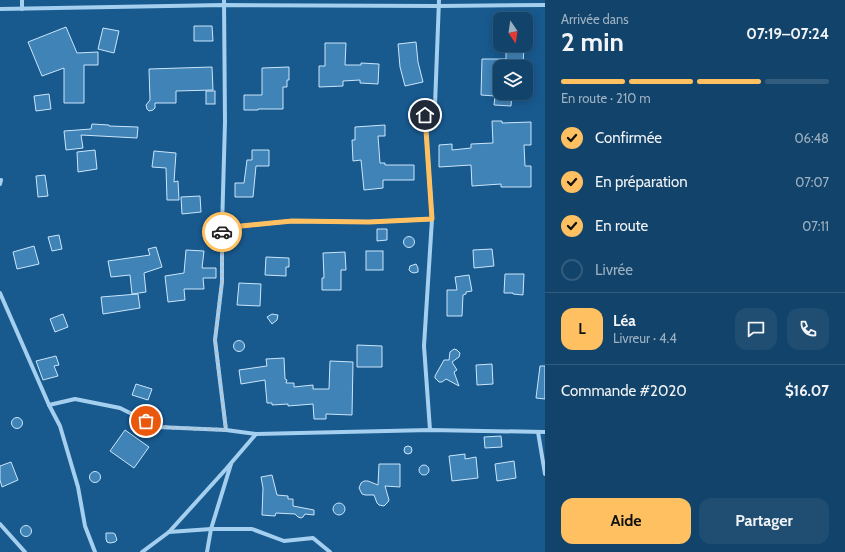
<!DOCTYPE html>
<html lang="fr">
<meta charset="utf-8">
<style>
:root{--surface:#12436a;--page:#1f4e72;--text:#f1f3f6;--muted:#9cb0c1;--line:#315c7e;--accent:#ffc062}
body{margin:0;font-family:Cabin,sans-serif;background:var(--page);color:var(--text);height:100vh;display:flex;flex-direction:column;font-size:15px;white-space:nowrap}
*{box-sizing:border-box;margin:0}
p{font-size:13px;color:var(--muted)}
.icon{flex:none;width:22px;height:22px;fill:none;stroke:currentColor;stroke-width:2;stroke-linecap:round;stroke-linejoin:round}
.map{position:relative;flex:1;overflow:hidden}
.sheet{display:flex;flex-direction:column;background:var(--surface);width:300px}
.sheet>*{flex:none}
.needle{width:26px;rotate:167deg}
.controls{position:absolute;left:493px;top:12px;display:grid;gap:8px}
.controls a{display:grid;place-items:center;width:40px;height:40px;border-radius:8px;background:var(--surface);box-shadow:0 2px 10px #0003,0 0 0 1px var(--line);font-size:20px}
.pin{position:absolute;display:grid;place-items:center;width:34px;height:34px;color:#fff;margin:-17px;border:2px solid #fff;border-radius:50%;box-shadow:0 1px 4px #0007}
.courier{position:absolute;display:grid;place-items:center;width:40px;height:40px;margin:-20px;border:3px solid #ffc062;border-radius:50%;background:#fff;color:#222;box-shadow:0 1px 5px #0007}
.summary em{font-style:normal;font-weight:800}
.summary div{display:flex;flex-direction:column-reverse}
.summary{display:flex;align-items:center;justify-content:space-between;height:68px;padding:0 16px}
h1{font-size:26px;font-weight:800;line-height:30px}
.bar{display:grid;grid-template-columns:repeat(4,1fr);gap:6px 4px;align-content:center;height:48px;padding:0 16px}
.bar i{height:5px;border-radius:3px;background:var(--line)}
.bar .active{background:var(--accent)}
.bar p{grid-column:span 4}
.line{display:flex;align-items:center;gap:10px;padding:0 16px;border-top:1px solid var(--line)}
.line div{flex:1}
.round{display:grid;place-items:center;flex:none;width:42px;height:42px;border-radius:12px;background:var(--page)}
ol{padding:0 16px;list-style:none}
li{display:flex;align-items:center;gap:12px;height:44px}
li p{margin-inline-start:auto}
li .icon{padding:4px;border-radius:50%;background:var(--accent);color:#111;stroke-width:4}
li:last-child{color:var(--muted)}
li i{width:22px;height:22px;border:2px solid var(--line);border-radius:50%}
.cta{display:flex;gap:8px;margin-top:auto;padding:8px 16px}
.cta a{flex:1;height:46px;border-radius:12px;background:var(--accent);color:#111;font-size:16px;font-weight:800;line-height:46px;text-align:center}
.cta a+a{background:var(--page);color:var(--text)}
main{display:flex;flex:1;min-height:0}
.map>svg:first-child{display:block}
</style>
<main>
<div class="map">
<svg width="545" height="552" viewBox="0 0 545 552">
<rect width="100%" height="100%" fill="#18598e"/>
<g fill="#4083b7" stroke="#cbe6fb">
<polygon points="194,26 212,26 213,41 194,41"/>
<polygon points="66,27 77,53 98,52 98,65 84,65 84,103 64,103 64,68 42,76 28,42"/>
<polygon points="103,28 119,31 114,53 98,49"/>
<polygon points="416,42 418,62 423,82 405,86 400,67 398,44"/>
<polygon points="325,43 346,43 345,65 361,65 361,63 379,64 378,84 360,83 360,80 343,81 343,86 319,87 319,66 325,66"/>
<polygon points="506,45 524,45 523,67 500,67 500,93 512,93 511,106 494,105 495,96 481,95 482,59 506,59"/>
<polygon points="212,67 213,90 176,91 176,103 155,103 155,108 153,110 149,111 147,109 146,105 150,100 149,69"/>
<polygon points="289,67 289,80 287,80 287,87 283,87 283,109 258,109 258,110 244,110 244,95 262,95 262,68"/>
<rect x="206" y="91" width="9" height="13"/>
<polygon points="49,94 51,109 36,111 34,96"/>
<polygon points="492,121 502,121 502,123 531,122 531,145 524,145 525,166 531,166 531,187 501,187 501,184 472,186 471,165 439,167 439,145 452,144 452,150 471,148 471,144 493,143"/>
<polygon points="92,124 109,125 109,126 138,127 137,138 81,135 83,148 66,150 64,131 91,129"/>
<polygon points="385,125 385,136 378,136 380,163 385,163 385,165 414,165 414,180 383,180 383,188 364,190 361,160 353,161 352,140 355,140 355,127"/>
<polygon points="95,150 97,169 78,172 77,152"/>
<polygon points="252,150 269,150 269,166 256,166 253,197 235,197 235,183 244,183 247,160 252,160"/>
<polygon points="154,151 176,153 174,182 178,181 179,200 167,200 166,168 152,167"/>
<polygon points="45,175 48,196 38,197 36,176"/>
<polygon points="200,196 201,212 182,214 181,197"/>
<polygon points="377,229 387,229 387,240 377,241"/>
<polygon points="59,235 62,249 52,251 48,237"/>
<circle cx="409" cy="242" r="5.5"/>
<polygon points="34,246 39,264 17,269 13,252"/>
<polygon points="156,247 162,267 144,273 146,292 132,294 130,275 111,277 108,261 150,255 148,249"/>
<polygon points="492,249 494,266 474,268 473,250"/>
<polygon points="186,250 204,251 202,268 216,268 216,278 203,278 204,289 184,289 185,300 168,302 165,276 184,273"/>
<rect x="366" y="251" width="17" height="19"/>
<polygon points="345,252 346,270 341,270 341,290 322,290 322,278 324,278 323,253"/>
<polygon points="266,257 289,258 289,267 286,267 286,276 265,275"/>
<polygon points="416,264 418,268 418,272 414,273 411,272 409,270 410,266"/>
<polygon points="505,274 524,274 523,295 513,294 513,293 504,293"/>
<polygon points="469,275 472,291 466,292 466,294 463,295 462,316 447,316 447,290 457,290 455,277"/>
<polygon points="239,283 261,284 260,306 237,305"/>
<polygon points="138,294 140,308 103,314 101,297"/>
<polygon points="63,314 68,327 55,332 50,319"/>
<polygon points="272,314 278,315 277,320 272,324 267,317"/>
<circle cx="239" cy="346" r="5.5"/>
<polygon points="357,345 382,346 382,367 357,367"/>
<polygon points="454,349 457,350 460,353 459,357 452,362 457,370 454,372 459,386 446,379 442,382 439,382 435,378 435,376 444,360 449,360 450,352"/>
<polygon points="56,356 59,365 54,366 58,376 43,380 36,361"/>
<polygon points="284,358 285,379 287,380 286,383 294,383 294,387 313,385 313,389 329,389 330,361 353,362 352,415 326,414 326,419 314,419 313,404 288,406 288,404 272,405 272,403 267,403 265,380 241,384 239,370 267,366 266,359"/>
<polygon points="492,364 493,384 477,385 476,365"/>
<polygon points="540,366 545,366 545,399 536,398"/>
<polygon points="136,384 152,389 148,400 132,395"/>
<circle cx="17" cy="423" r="5.5"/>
<polygon points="125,430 149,447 134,468 110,451"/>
<polygon points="501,436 502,447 485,448 484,437"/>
<circle cx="408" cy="450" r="4"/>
<polygon points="465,454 465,459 476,457 478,478 452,481 449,456"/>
<polygon points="514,461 516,478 497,481 495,464"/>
<polygon points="11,462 18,480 2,487 0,480 0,466"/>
<polygon points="379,464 400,464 400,487 385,486 389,500 388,502 384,506 379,505 377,503 374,495 365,495 362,494 359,488 361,483 364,481 368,481 378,485"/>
<circle cx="424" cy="470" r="5"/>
<circle cx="95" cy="477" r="5.5"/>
<polygon points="272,475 277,495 288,496 288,499 293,499 293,506 314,510 314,515 305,514 303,517 301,518 298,517 295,514 276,513 275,516 262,515 263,488 261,477"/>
<circle cx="339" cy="509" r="6"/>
<circle cx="26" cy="531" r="5.5"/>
<polygon points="106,533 113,533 115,534 117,540 115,542 110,543 107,542 106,539"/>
</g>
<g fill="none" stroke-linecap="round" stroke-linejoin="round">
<g stroke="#a4cfef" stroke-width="4">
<polyline points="22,0 22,9"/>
<polyline points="224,0 225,122 222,228 222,282 215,340 226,430"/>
<polyline points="0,9 224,5 439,6 545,5"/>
<polyline points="0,184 1,180"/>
<polyline points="222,228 292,221 369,222 432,219"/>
<polyline points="0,293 49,405 60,426 78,487 85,526 95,552"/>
<polyline points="49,405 75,399 120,408 158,427 226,430 256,434"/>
<polyline points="430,430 424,346 432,219 425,115 435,105 439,0"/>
<polyline points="538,432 545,474"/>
<polyline points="0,524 25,552"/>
<polyline points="169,532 211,529 252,529 284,541 313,538 330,552"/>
<polyline points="142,552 169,532 226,469 256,434 430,430 545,432"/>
<polyline points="207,552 211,529 231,464"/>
</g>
</g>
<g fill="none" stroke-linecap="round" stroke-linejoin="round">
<polyline stroke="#aec5d7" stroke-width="4" stroke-dasharray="0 7.2" points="146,421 158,427 226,430 215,340 222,282 222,232"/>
<polyline stroke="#ffc062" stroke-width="5" points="222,232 222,228 292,221 369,222 432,219 425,115"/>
</g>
</svg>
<div class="controls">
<a><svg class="needle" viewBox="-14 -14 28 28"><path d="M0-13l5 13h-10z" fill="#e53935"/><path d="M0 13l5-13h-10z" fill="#9cb0c1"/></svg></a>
<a><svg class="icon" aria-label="layers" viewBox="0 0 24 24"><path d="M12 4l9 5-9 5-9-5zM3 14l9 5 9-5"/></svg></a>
</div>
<div class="pin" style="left:146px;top:421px;background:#ea580c"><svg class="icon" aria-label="bag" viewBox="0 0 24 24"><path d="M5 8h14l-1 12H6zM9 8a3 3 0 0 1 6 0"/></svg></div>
<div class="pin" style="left:425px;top:115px;background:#1f2937"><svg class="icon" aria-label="home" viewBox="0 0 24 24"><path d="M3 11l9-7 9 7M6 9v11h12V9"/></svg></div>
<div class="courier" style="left:222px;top:232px"><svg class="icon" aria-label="car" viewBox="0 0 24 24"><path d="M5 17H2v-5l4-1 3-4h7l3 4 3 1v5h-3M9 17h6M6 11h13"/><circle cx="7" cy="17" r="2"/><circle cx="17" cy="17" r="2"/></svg></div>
</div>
<section class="sheet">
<div class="summary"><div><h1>2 min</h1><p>Arrivée dans</p></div><em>07:19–07:24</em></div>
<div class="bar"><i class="active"></i><i class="active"></i><i class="active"></i><i></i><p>En route · 210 m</p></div>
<ol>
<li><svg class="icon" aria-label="check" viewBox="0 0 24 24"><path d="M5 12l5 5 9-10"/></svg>Confirmée<p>06:48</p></li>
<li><svg class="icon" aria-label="check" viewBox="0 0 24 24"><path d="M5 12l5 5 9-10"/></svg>En préparation<p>07:07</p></li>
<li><svg class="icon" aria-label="check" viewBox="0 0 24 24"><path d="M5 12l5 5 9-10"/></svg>En route<p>07:11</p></li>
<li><i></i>Livrée</li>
</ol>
<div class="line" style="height:72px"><b class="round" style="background:var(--accent);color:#111">L</b><div><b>Léa</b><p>Livreur · 4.4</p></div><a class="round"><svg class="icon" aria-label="chat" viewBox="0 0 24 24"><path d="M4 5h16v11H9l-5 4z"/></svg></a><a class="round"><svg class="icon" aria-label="phone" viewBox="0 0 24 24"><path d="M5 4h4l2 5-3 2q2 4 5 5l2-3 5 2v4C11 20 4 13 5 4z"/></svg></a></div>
<div class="line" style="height:52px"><div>Commande #2020</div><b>$16.07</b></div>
<div class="cta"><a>Aide</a><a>Partager</a></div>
</section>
</main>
